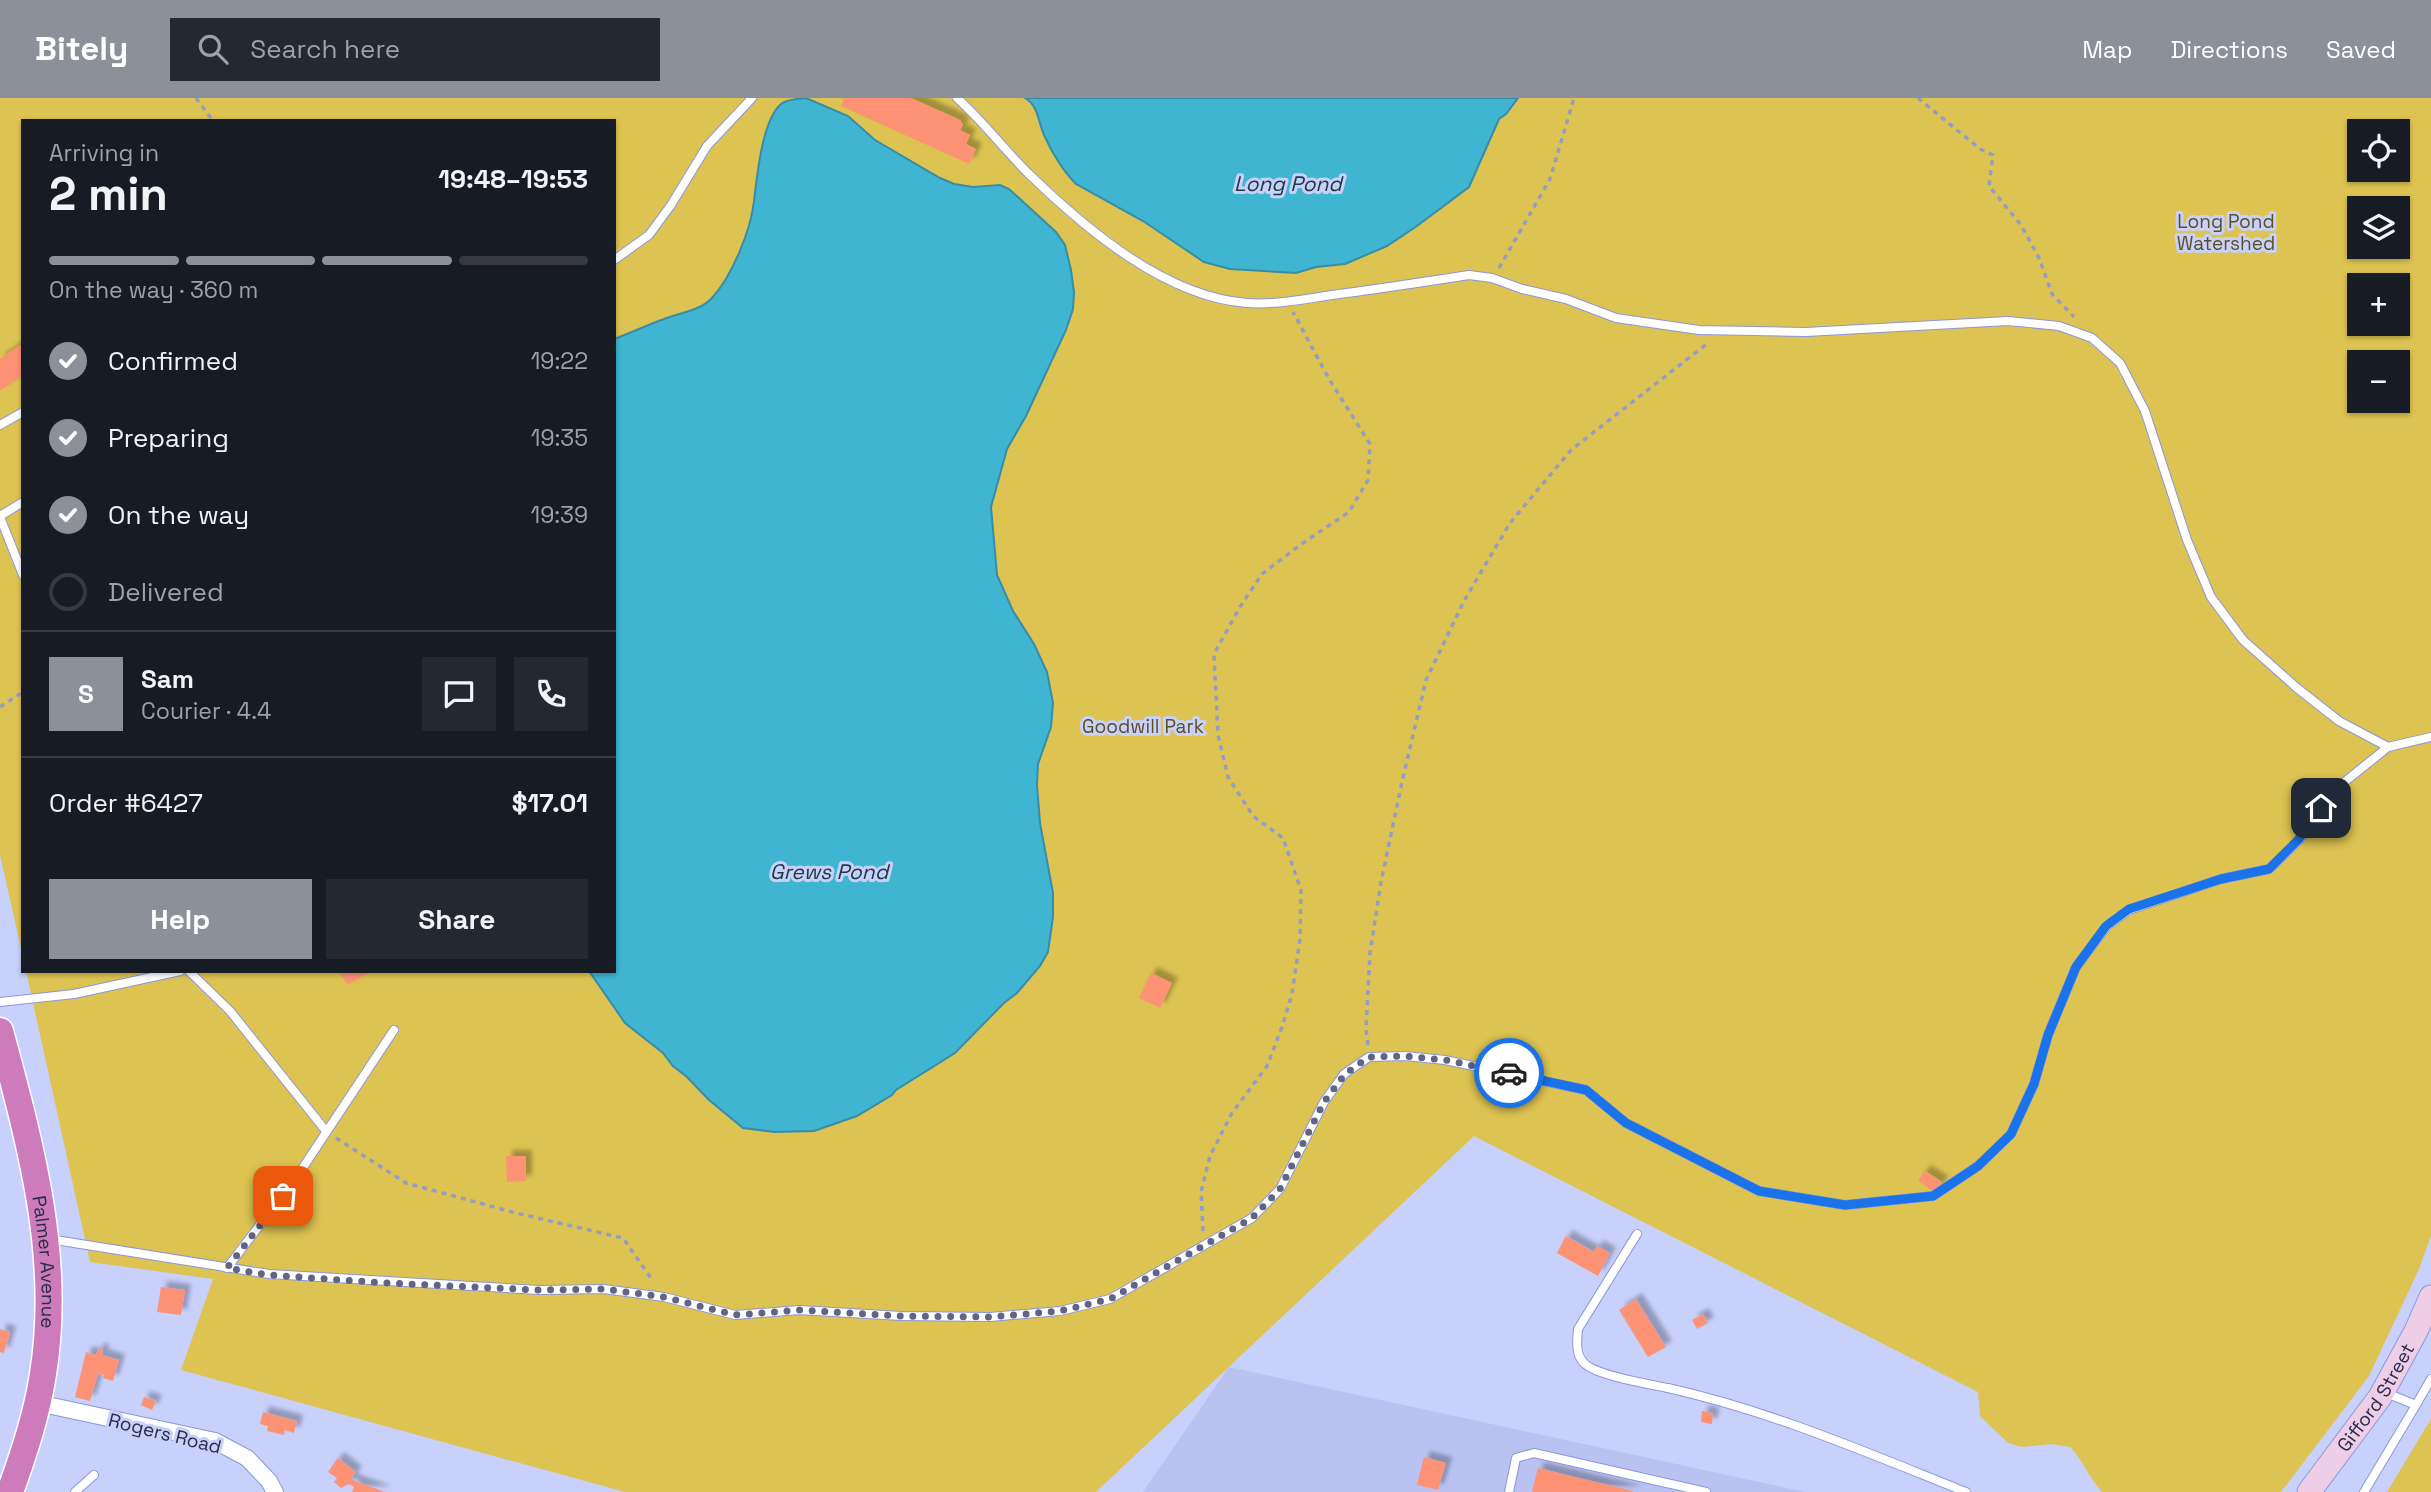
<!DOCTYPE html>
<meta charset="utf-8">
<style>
:root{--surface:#171b24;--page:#242831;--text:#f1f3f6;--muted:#9ea1a6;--line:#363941;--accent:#8c9099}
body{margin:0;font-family:"Space Grotesk",sans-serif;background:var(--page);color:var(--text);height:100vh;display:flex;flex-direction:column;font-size:26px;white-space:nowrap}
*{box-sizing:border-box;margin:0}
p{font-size:23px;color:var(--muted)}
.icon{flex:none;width:38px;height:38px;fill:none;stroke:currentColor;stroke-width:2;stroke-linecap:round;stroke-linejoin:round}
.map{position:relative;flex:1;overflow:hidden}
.details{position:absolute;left:21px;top:21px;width:595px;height:854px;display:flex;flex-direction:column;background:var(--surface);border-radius:0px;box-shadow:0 2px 5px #0004}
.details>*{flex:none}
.fabs{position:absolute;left:2347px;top:21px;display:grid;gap:14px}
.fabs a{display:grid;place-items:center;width:63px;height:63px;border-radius:0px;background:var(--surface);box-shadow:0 2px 5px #0004;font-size:35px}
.pin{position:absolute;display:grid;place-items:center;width:60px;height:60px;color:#fff;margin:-30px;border-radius:14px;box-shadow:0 4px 10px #0006}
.courier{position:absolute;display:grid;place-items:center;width:70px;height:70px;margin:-35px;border:5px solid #1a73e8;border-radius:50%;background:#fff;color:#222;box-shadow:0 2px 9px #0007}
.summary em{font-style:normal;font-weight:800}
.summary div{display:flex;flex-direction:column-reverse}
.summary{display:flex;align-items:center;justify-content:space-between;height:119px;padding:0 28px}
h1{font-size:46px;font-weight:800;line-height:52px}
.bar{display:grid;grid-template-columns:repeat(4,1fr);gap:10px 7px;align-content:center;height:84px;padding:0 28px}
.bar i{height:9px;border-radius:5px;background:var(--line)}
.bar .on{background:var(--accent)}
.bar p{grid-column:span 4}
.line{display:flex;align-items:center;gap:18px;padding:0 28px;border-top:2px solid var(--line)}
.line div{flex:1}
.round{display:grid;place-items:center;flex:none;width:74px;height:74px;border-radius:0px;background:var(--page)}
ol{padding:0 28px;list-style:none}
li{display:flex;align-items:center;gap:21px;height:77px}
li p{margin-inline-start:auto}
li .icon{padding:7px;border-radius:50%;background:var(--accent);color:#fff;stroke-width:4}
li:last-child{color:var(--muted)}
li i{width:38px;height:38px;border:4px solid var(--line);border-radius:50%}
.primary-button{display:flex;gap:14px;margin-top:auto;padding:14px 28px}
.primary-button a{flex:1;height:80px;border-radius:0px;background:var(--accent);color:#fff;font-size:28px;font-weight:800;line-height:80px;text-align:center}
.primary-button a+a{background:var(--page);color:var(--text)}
header{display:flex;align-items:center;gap:42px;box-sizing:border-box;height:98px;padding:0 35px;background:var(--accent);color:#fff}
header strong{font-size:33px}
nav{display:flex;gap:38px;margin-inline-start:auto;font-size:24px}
.search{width:490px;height:63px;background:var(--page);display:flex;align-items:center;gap:18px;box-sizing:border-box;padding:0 24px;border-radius:0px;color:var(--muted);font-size:26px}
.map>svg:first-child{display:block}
</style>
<header>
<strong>Bitely</strong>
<div class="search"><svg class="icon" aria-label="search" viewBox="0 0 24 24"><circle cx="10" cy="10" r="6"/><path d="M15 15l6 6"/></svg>Search here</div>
<nav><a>Map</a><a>Directions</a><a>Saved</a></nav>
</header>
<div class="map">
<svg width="2431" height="1394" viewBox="0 0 2431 1394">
<defs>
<filter id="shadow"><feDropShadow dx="6" dy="-6" stdDeviation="2" flood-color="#0004"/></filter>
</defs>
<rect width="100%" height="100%" fill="#c8d0fc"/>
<polygon fill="#b9c2f1" points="1229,1269 1805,1394 1143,1394"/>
<g fill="#ddc351" fill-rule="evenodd">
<path d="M0,0H2431V1138L2419,1171L2369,1278L2281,1394H2102C2089,1380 2083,1362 2070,1349L2051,1346L2022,1349L2008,1345L1980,1318L1978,1294L1474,1038L1096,1394H625L181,1272L213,1181L90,1164L26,873H614V23H23V859L0,757ZM2359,33H2398V72H2359ZM2359,110H2398V149H2359ZM2359,187H2398V226H2359ZM2359,264H2398V303H2359Z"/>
<polygon points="2431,1321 2431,1394 2387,1394"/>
</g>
<g fill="#3fb5d1" stroke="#388ca8" stroke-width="2">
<path d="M806,0L848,18L875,42L940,80L954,86L973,89L1000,87L1009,91L1056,134L1065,147L1071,172L1074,194L1073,211L1066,232L1026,318L1007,351L991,409L997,477L1013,513L1034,546L1047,574L1053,605L1051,629L1038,666L1037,687L1040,725L1053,795V819L1048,854L1040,868L1017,895L1004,905L955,955L896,992L892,997L857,1018L814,1033L775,1034L743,1030L709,1002L687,979L673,968L663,955L625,925L589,873H614V241C631,235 647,227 664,221C679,215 700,213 712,200C732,178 751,132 754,103C757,79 762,22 781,6C787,1 798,1 806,0Z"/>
<path d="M1025,0H1518L1506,16L1499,21L1469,89L1417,128L1387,148L1345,166L1316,169L1296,175L1230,171L1204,164L1143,123L1076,86C1064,74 1052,55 1045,39C1038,25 1039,8 1025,0Z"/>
</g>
<g fill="#fd9274" filter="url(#shadow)">
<polygon points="844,0 911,0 960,22 963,27 960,32 970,37 966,46 976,51 969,66 841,8"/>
<polygon points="20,247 23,252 23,277 0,293 0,261"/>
<polygon points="338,873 364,873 366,876 348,887"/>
<polygon points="1151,875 1172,885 1160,910 1139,900"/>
<polygon points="506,1058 526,1058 526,1083 507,1084"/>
<polygon points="1925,1073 1942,1084 1935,1095 1918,1082"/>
<polygon points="1566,1138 1594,1154 1597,1148 1610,1155 1598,1178 1557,1155"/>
<polygon points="161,1189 185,1192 181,1217 157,1214"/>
<polygon points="1636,1201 1666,1249 1648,1259 1619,1212"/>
<polygon points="1703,1216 1708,1225 1697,1231 1692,1222"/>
<polygon points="0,1231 10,1234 4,1255 0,1254"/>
<polygon points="98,1251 103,1252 102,1257 119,1262 113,1283 103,1280 104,1277 98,1276 90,1303 75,1299 86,1254 96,1257"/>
<polygon points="144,1299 156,1303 152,1312 141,1307"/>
<polygon points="1702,1313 1713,1315 1712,1326 1701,1324"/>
<polygon points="263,1314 297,1323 294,1335 285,1332 284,1337 267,1333 268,1328 260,1326"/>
<polygon points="1424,1359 1446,1365 1438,1392 1417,1387"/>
<polygon points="338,1360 356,1374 351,1380 355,1383 385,1394 352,1394 354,1389 349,1386 341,1390 334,1384 337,1380 328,1374"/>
<polygon points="1538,1370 1633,1393 1632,1394 1532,1394"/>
</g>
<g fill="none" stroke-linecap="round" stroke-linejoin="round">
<defs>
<g id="service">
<path d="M957,0C984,24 1005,53 1030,77C1087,132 1166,199 1247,205C1275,207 1304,201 1332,197C1378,191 1423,184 1469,177L1492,180L1522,191L1566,201L1616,220L1699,232L1806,234L2008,223L2059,228L2092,240L2120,265L2145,313L2187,442L2211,499L2243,542L2297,590L2339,623L2388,649"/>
<polyline points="614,162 649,137 671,107 707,48 752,0"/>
<polyline points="0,327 23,314"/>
<polyline points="0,418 23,404"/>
<polyline points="0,419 23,477"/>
<polyline points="189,873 230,913 326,1033"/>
<polyline points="0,904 74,896 180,873"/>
<path d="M1637,1136L1578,1231C1577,1243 1575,1257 1585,1266C1599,1278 1648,1286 1668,1290C1771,1313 1868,1355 1966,1394"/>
<polyline points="49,1141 269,1176 539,1192 604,1191 664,1199 735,1217 799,1212 901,1218 990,1219 1060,1213 1110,1201 1252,1120 1280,1091 1324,1004 1344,976 1369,959 1405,958 1445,962 1586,992 1626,1025 1759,1093 1845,1107 1933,1098 1978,1068 2011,1036 2034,986 2048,937 2076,869 2107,828 2129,812 2221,781 2269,771 2299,742 2332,694 2388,649 2431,639"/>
<polyline points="227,1170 298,1077 394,932"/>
<polyline points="2416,1307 2431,1281"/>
<polyline points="75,1394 94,1377"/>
<polyline points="1509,1394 1516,1360 1534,1355 1706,1394"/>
<polyline points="2364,1394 2416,1307 2386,1295"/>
</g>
<polyline id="minor" points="38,1305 215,1343 247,1360 269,1383 275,1394"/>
<g id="secondary">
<path id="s1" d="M2309,1394L2380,1299L2416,1233L2431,1199"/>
</g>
<g id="trunk">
<path id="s2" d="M0,933C30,1045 62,1159 43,1276C37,1316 24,1355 10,1394"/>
</g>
</defs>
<use href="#service" stroke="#8c97dc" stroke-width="10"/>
<use href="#minor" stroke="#8c97dc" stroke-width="18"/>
<use href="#secondary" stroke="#8c97dc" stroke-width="25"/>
<use href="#trunk" stroke="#fff" stroke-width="29"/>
<g stroke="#969dc4" stroke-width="3.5" stroke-dasharray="5 5" stroke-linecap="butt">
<polyline points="196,0 213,23"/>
<polyline points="1918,0 1980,51 1993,57 1989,88 2021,127 2039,160 2052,196 2074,219"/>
<polyline points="1499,170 1550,81 1574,0"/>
<polyline points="0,609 23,594"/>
<polyline points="1368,947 1366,931 1370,855 1381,784 1402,684 1426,582 1464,503 1510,425 1571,352 1708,245"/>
<polyline points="336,1040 406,1085 516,1115 623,1140 653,1183"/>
<polyline points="1203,1133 1201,1094 1210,1058 1232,1015 1267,968 1282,929 1292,896 1300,841 1301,792 1283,740 1253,718 1228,679 1218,637 1214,556 1240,509 1262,476 1300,447 1349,414 1368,382 1370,346 1329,281 1293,214"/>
</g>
<use href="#service" stroke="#fff" stroke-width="8"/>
<use href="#minor" stroke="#fff" stroke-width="16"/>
<use href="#secondary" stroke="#edcee6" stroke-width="23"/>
<use href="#trunk" stroke="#ce7bbc" stroke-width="26"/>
</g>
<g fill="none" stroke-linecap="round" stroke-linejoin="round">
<polyline stroke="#606587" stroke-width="7" stroke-dasharray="0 12.6" points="283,1098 227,1170 269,1177 386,1185 539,1192 604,1191 664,1199 735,1217 799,1212 901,1218 990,1219 1060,1213 1110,1201 1252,1120 1280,1091 1324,1004 1345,976 1369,959 1405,958 1445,962 1509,975"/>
<polyline stroke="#1a73e8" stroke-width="9" points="1509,975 1586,992 1626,1025 1759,1093 1845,1107 1933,1098 1978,1068 2011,1036 2034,986 2048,937 2076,869 2106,828 2129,811 2221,781 2269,771 2298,742 2321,710"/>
</g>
<g text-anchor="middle" stroke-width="6" stroke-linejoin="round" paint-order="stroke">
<g font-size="19" fill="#5b5021" stroke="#c8d0fc">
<text x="2226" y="130">Long Pond<tspan x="2226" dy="22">Watershed</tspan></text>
<text x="1143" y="635">Goodwill Park</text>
</g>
<g font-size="19" fill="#282c48" stroke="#c8d0fc">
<text dy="7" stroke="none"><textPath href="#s2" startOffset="236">Palmer Avenue</textPath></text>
<text dy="7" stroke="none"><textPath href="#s1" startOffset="116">Gifford Street</textPath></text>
<text transform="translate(165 1335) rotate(14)" y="7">Rogers Road</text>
</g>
<g font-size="21" font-style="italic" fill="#213a41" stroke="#c8d0fc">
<text x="1288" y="93">Long Pond</text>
<text x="829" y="781">Grews Pond</text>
</g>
</g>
</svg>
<div class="fabs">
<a><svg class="icon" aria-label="locate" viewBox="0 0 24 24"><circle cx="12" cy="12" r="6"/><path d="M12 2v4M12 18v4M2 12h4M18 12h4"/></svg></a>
<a><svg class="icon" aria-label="layers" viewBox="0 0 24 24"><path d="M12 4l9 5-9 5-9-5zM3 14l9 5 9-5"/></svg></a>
<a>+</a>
<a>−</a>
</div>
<div class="pin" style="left:283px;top:1098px;background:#ea580c"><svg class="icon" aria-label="bag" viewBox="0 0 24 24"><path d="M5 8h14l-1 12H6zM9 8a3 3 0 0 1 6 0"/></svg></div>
<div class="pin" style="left:2321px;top:710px;background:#1f2937"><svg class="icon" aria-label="home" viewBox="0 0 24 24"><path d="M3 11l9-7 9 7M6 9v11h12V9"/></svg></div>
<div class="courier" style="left:1509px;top:975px"><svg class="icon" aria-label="car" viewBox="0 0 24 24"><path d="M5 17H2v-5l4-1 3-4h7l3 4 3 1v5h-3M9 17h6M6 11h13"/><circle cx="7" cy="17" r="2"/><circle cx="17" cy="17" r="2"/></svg></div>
<section class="details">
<div class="summary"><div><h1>2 min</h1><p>Arriving in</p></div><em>19:48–19:53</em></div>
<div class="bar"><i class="on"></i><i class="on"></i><i class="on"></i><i></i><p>On the way · 360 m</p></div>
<ol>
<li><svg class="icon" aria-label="check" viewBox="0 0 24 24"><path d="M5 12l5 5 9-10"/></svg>Confirmed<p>19:22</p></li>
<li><svg class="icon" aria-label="check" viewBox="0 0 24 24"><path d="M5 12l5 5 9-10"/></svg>Preparing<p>19:35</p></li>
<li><svg class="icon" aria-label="check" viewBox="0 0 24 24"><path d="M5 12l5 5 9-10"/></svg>On the way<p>19:39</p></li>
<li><i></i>Delivered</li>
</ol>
<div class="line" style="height:126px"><b class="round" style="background:var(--accent);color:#fff">S</b><div><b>Sam</b><p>Courier · 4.4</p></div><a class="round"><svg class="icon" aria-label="chat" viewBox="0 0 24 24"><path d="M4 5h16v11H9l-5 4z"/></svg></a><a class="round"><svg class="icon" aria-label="phone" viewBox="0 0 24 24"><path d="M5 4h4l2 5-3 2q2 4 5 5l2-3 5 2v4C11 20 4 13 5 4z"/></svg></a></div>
<div class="line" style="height:91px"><div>Order #6427</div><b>$17.01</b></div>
<div class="primary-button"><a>Help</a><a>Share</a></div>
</section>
</div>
